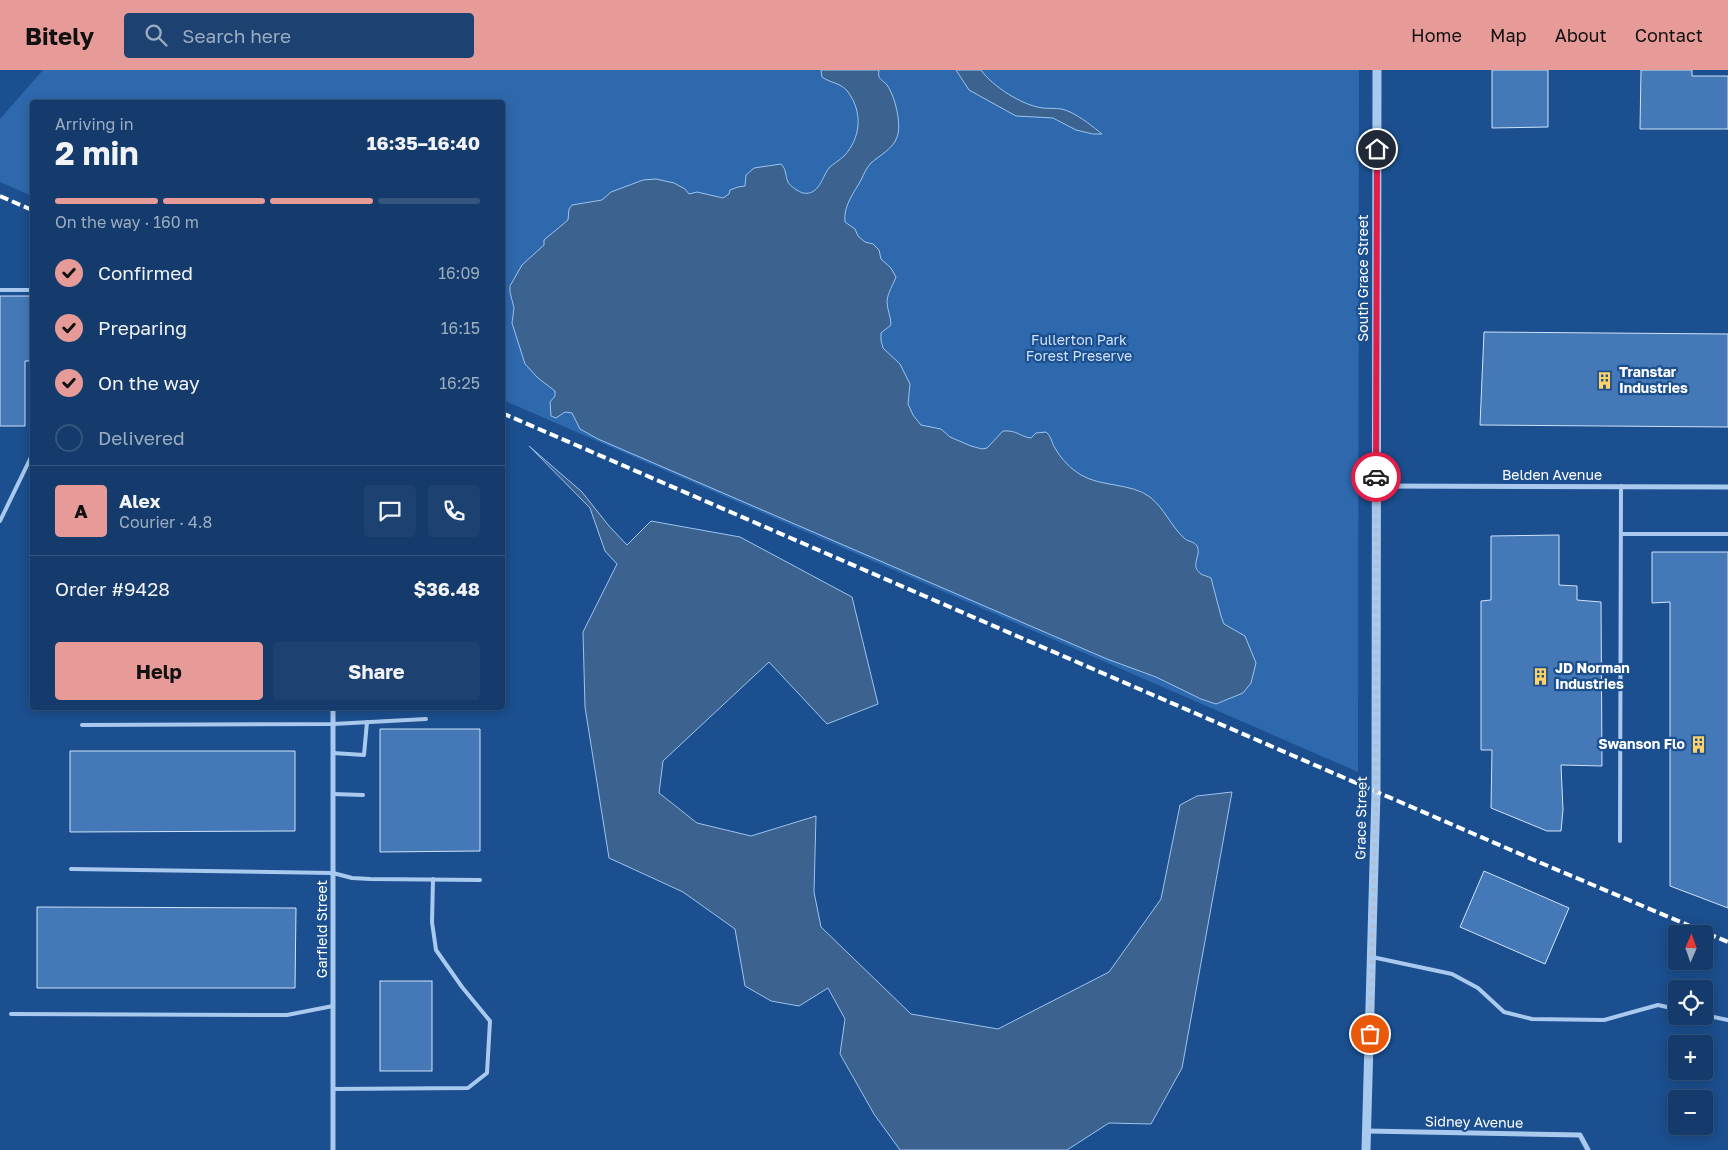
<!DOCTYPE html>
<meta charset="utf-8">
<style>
:root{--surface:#143b6b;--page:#1d4271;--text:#f1f3f6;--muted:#9dadc1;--line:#33557e;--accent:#e69b98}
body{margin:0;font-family:"Golos Text",sans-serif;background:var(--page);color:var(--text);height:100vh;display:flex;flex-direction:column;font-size:19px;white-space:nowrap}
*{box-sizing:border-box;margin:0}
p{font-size:16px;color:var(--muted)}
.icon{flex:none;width:28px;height:28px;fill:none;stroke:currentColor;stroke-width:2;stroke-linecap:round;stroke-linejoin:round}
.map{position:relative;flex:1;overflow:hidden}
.panel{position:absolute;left:30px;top:30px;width:475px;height:610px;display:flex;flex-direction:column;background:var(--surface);border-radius:5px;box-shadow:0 2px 12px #0003,0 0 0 1px var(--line)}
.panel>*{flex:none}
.needle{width:32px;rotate:2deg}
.fabs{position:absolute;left:1668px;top:855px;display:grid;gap:10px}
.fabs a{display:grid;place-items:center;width:45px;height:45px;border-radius:5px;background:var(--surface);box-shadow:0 2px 12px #0003,0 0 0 1px var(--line);font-size:25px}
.pin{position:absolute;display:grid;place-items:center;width:42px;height:42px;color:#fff;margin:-21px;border:2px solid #fff;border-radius:50%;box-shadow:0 1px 5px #0007}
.courier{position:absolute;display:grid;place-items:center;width:50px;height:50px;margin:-25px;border:4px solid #e11d48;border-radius:50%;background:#fff;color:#222;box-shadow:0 1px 6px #0007}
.headline em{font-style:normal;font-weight:700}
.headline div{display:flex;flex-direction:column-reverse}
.headline{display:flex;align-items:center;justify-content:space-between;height:85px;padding:0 25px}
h1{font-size:32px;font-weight:700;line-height:38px}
.bar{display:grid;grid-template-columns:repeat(4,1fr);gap:8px 5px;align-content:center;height:60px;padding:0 25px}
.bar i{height:6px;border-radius:4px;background:var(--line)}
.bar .selected{background:var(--accent)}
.bar p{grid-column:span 4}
.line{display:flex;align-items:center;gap:12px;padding:0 25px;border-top:1px solid var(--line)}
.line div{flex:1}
.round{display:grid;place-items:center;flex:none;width:52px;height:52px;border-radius:5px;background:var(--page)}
ol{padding:0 25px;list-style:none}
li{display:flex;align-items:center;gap:15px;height:55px}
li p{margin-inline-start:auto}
li .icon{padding:5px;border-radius:50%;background:var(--accent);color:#111;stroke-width:4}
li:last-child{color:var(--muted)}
li i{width:28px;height:28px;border:2px solid var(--line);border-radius:50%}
.action{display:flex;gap:10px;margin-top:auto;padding:10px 25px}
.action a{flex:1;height:58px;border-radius:5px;background:var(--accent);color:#111;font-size:20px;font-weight:700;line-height:58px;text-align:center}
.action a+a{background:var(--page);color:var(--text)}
header{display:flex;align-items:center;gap:30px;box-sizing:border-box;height:70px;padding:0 25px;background:var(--accent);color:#111}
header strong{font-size:24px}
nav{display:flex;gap:28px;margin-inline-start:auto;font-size:18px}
.search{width:350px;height:45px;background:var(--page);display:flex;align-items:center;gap:12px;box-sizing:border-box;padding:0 18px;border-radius:5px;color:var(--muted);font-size:19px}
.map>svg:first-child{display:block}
</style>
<header>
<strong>Bitely</strong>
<div class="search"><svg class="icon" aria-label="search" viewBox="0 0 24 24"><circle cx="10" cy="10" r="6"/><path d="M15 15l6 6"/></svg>Search here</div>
<nav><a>Home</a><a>Map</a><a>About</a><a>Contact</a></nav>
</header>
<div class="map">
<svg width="1728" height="1080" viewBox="0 0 1728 1080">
<rect width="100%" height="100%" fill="#1b4f8f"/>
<polygon fill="#2e69ad" points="43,0 1359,0 1358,702 503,330 502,32 32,32 32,126 0,112 0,49"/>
<g fill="#3c6290" stroke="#9cc4f0">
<path d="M821,0H879C877,10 882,9 887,15C895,26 902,55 897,67C894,78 879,86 871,93C866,98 864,104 861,110C854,123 843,136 845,152L855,159L858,166L865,172L873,174L879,180L881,189L891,198L896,207C893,215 888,222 887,231C887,240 891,246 891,255L881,263V270L883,278L900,294L910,314L908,334L913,345L921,355L941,359L950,367L971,376L982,379L987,378L1003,361C1018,360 1020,367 1031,368L1036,363L1046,362C1052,367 1051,372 1055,378C1061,389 1070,398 1081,405C1101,417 1132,413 1150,427C1164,438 1171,456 1184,468C1188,472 1194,471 1197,476C1202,486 1189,495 1201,504C1204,506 1208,506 1211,508L1221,546L1224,554L1245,566L1256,593L1251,613L1243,623L1216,634L1201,629L1156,607L1107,589L598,369L580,359L572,343L565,342L556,348L551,346L550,332L555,326V321L538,308L525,294L512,253L514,238L510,222V216L522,195L544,175V170L568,150L569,139L572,135L602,130L611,122L643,110L656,109L674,113L685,119L689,124L697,122L723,128L729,124L730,120L738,117L745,116L746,105L754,98L781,94C787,100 785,106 788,112C790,116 799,122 803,123C819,126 822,107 829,98C834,93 840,90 844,86C861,68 863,42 848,22C842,13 830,13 822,7Z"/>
<path d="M956,0H981C992,16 1023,36 1043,38C1053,39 1060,37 1070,42C1081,47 1092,56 1102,64H1093L1076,60L1053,48L1016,46L969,20Z"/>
<polygon points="529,376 582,422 609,456 627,475 651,451 740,467 852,527 878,634 827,654 769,592 663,691 659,723 697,753 751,766 816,746 814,822 821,857 911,944 998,959 1109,902 1161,829 1180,735 1197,726 1232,722 1182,998 1151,1054 1109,1053 1067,1080 900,1080 874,1044 840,984 845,949 828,918 799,936 771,931 745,916 735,859 683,822 609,788 585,637 583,562 617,494 605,481 590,438"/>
</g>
<g fill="#4478b7" stroke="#cfe3fa">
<polygon points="1492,0 1548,0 1548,57 1492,58"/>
<polygon points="1641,0 1692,0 1692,6 1728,6 1728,59 1640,59"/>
<polygon points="0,226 32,226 32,291 25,291 25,356 0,356"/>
<polygon points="1484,262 1728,264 1728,357 1480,355"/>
<polygon points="1559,465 1559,515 1577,516 1577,530 1601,532 1602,696 1561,695 1563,740 1561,761 1547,761 1491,738 1492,680 1481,680 1481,531 1491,530 1491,466"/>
<polygon points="1652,482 1728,482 1728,838 1670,816 1670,532 1652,533"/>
<polygon points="380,659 480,659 480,781 380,782"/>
<polygon points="70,681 295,681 295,761 70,762"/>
<polygon points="1484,801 1569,838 1545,894 1460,857"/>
<polygon points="37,837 296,838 295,918 37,918"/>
<rect x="380" y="911" width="52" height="90"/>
</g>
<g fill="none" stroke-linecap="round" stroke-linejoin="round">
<g stroke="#a9c9ee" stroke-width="4">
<polyline points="0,220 32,220"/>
<polyline points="0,451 32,385"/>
<polyline points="1621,464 1728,464"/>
<polyline points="82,655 333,654 426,649"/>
<polyline points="333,683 364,685 367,652"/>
<polyline points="333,724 363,725"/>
<polyline points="1620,771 1621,416"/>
<polyline points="71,799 333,803 352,808 370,809 480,810"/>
<polyline points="1372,887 1452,904 1478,918 1504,942 1532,949 1604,950 1658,935 1676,939"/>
<polyline points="11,944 287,945 333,936"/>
<polyline points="1704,945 1728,950"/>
<polyline points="333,1019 468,1018 487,1003 490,951 462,917 436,880 432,852 433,809"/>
</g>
<g stroke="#a9c9ee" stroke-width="5">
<polyline points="1376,416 1728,417"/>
<polyline points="333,638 333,1080"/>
<polyline points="1367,1061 1580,1065 1588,1080"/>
</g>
<polyline stroke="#a9c9ee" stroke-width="9" points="1366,1080 1376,722 1377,0"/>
<g stroke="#fff" stroke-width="4" stroke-dasharray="9 4" stroke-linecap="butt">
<polyline points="0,126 32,140"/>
<polyline points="502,343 1541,793 1728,872"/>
</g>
</g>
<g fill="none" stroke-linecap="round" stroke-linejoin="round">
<polyline stroke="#afc1d8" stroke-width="5" stroke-dasharray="0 9" points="1370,964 1376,722 1376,407"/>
<polyline stroke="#e11d48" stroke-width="6" points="1376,407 1377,79"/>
</g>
<defs>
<symbol id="building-bare" viewBox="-9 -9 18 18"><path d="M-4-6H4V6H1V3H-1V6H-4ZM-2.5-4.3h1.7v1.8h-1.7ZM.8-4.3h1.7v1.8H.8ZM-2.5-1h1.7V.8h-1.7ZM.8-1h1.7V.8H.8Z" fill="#ffd166" stroke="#1b4f8f" stroke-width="2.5" paint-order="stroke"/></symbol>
</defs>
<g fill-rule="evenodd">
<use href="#building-bare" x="1592" y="298" width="25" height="25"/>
<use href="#building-bare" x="1528" y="594" width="25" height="25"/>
<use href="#building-bare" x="1686" y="662" width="25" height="25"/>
</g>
<g text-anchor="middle" stroke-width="4.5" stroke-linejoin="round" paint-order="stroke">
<g font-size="14" fill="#fff" stroke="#1b4f8f">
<text transform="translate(1363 208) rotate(-90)" y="5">South Grace Street</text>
<text x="1552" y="410">Belden Avenue</text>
<text transform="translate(1361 748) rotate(-89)" y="5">Grace Street</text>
<text transform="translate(322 859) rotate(-90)" y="5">Garfield Street</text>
<text transform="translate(1474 1052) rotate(1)" y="5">Sidney Avenue</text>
</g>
<g font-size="14" fill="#cfe3fa" stroke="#1b4f8f">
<text x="1079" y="275">Fullerton Park<tspan x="1079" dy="16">Forest Preserve</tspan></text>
</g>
<g font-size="14" font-weight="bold" fill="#fff" stroke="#1b4f8f" text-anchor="start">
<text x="1619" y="307">Transtar<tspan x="1619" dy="16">Industries</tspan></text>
<text x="1555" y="603">JD Norman<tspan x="1555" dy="16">Industries</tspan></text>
<text x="1685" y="679" text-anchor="end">Swanson Flo</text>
</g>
</g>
</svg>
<div class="fabs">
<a><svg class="needle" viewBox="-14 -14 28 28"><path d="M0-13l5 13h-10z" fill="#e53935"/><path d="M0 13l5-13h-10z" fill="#9dadc1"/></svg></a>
<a><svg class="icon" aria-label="locate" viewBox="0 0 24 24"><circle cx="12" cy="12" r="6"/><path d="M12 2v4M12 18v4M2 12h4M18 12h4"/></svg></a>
<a>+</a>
<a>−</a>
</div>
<div class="pin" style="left:1370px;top:964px;background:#ea580c"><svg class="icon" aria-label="bag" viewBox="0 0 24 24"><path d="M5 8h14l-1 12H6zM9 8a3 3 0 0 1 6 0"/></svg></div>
<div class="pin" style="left:1377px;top:79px;background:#1f2937"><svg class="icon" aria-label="home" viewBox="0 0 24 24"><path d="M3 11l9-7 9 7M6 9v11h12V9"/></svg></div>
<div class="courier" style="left:1376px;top:407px"><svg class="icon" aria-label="car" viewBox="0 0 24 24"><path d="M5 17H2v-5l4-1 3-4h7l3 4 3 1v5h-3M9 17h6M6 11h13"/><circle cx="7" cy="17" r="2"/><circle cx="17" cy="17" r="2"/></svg></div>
<section class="panel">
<div class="headline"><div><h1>2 min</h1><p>Arriving in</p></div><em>16:35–16:40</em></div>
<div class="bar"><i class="selected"></i><i class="selected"></i><i class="selected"></i><i></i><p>On the way · 160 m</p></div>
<ol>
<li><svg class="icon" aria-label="check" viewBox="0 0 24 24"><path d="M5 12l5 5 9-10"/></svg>Confirmed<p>16:09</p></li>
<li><svg class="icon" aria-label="check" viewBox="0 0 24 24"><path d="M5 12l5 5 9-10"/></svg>Preparing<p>16:15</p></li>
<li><svg class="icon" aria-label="check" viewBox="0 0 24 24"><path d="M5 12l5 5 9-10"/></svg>On the way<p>16:25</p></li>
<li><i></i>Delivered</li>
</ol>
<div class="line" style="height:90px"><b class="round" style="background:var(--accent);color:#111">A</b><div><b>Alex</b><p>Courier · 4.8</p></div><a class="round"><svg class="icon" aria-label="chat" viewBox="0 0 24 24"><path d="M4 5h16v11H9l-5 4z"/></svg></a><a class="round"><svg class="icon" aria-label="phone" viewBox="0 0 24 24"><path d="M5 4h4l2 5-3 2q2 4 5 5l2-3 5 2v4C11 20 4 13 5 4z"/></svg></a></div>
<div class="line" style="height:65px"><div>Order #9428</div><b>$36.48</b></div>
<div class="action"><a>Help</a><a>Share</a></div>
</section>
</div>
